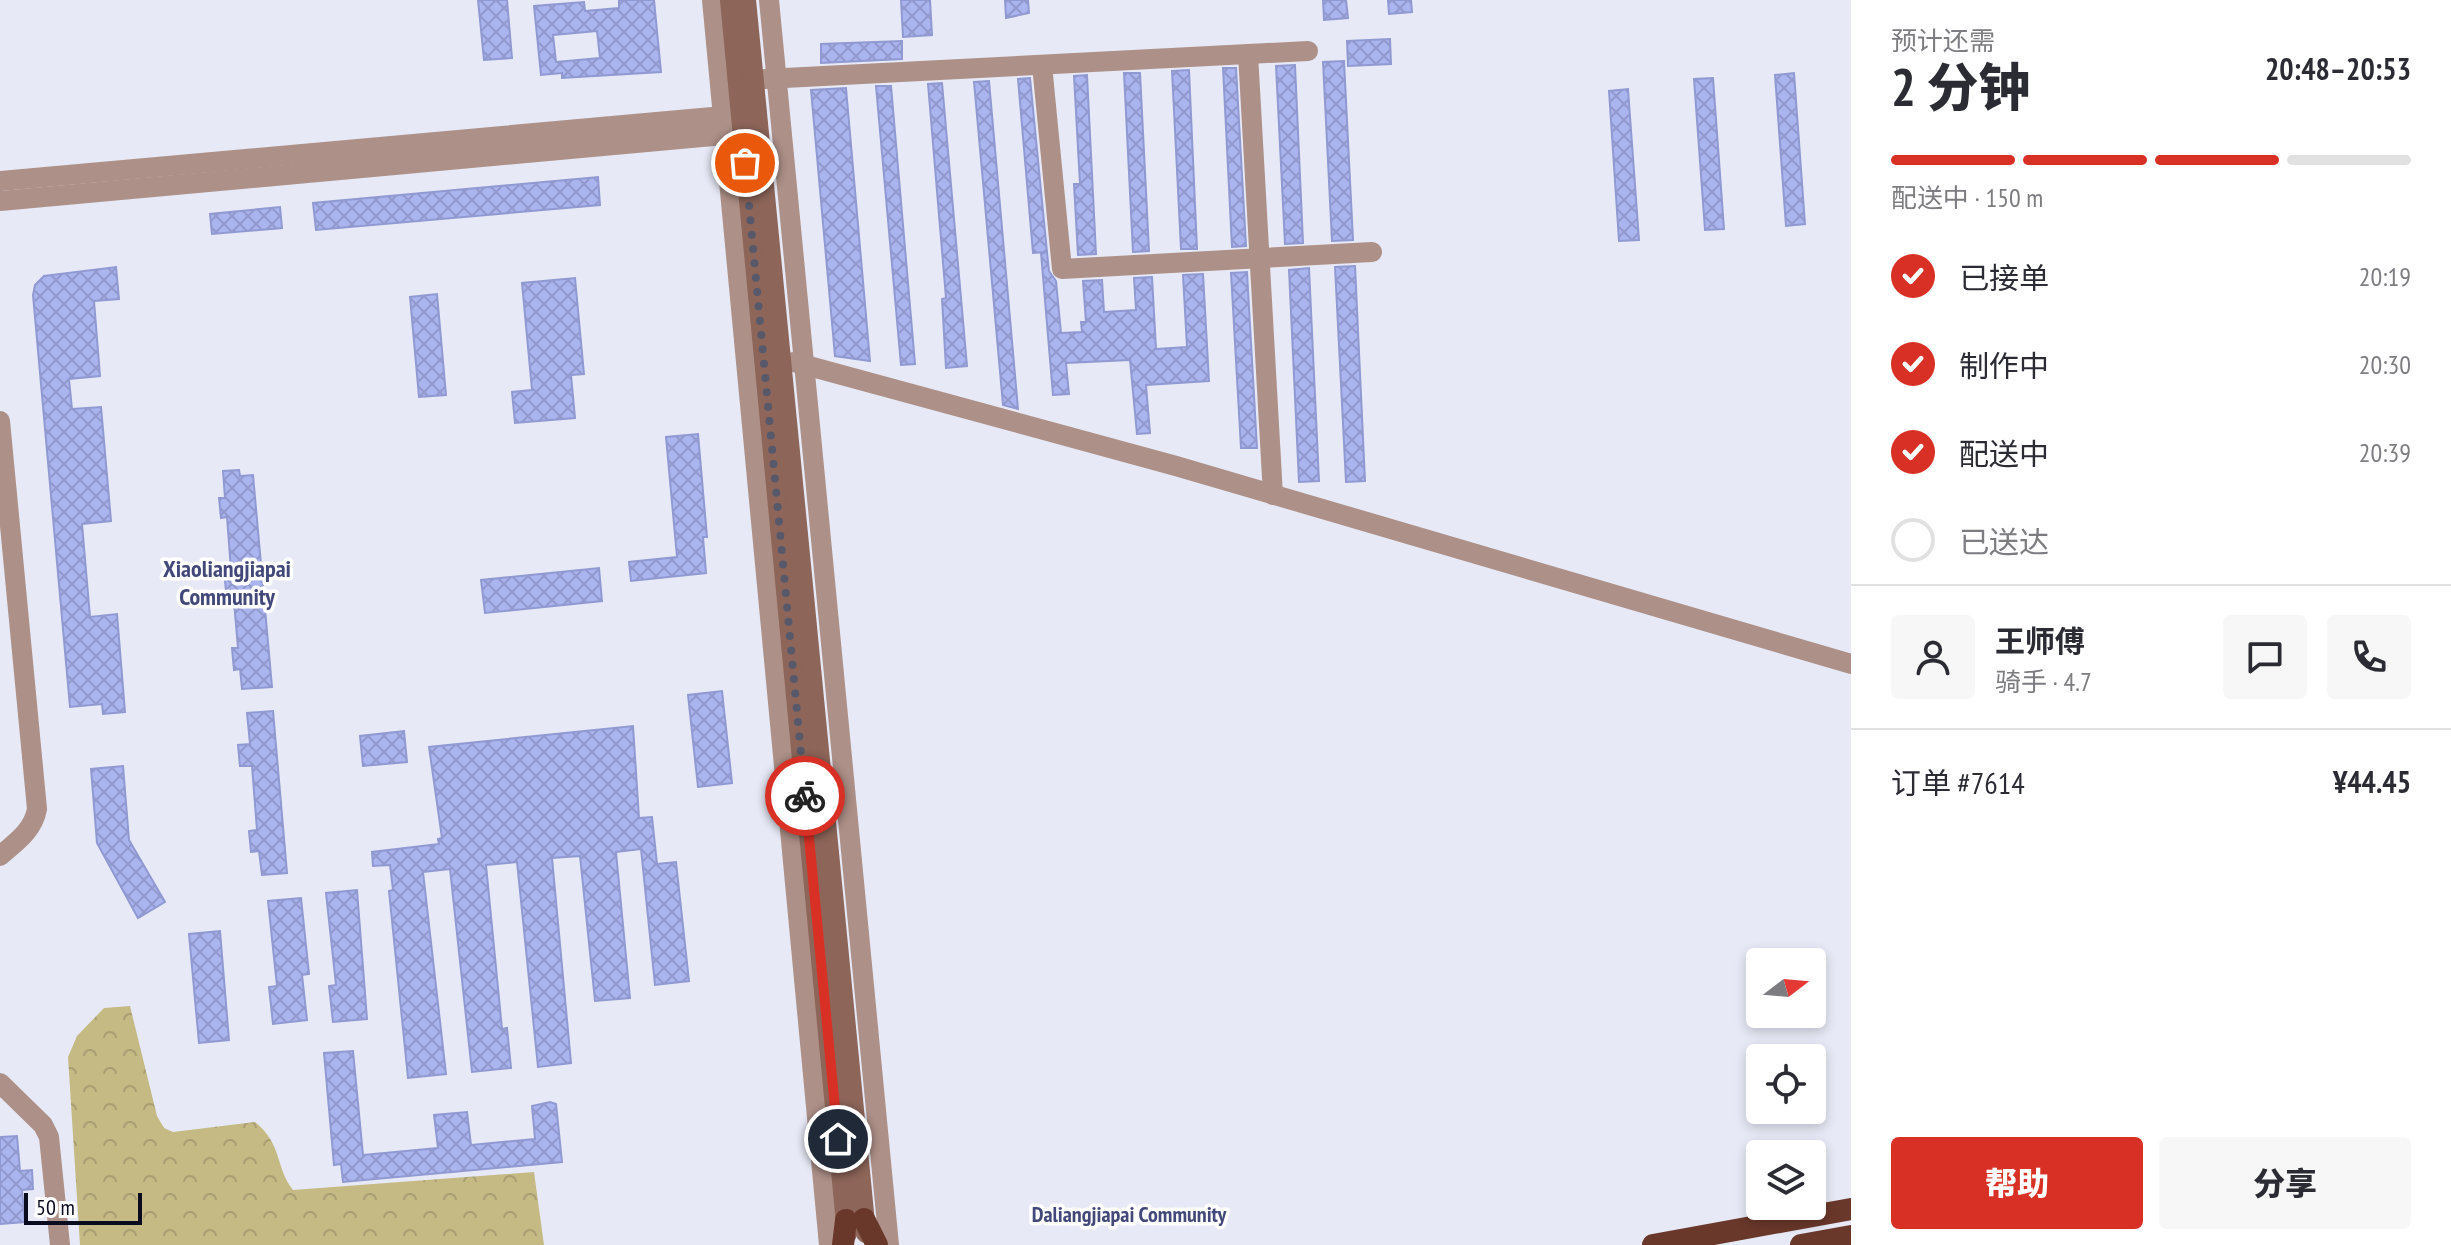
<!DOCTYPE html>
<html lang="zh">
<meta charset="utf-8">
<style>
:root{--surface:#fff;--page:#f7f7f7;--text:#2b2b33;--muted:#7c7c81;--line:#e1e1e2;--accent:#d93025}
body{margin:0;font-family:"PT Sans Narrow","Noto Sans SC",sans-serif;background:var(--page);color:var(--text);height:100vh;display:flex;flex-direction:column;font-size:30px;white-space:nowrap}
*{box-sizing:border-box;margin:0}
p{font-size:26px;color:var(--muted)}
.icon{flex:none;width:44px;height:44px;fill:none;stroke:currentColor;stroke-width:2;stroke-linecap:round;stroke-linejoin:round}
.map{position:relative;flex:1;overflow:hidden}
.drawer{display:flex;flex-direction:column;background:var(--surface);width:600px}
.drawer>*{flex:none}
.needle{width:52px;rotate:74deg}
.controls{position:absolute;left:1746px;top:948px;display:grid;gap:16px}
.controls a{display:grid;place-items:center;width:80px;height:80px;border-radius:8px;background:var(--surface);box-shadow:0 4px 12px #0003;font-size:40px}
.scale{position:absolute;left:24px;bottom:20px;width:118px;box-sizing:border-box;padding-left:8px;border:4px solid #090b1e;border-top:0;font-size:22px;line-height:28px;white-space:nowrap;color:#090b1e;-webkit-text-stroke:6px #fff;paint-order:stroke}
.pin{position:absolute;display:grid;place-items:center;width:68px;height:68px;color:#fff;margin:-34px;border:4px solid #fff;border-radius:50%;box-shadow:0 2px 8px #0007}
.courier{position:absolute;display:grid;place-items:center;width:80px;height:80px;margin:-40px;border:6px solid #d93025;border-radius:50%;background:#fff;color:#222;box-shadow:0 2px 10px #0007}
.summary em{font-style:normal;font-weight:800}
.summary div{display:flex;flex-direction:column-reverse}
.summary{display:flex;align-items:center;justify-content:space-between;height:136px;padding:0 40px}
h1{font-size:52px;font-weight:800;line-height:60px}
.bar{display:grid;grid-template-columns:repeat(4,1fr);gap:12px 8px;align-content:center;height:96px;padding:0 40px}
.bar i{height:10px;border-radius:6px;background:var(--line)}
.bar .on{background:var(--accent)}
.bar p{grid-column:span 4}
.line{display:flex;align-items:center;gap:20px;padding:0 40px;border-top:2px solid var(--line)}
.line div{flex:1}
.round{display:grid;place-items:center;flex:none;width:84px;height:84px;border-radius:8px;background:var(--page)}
ol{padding:0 40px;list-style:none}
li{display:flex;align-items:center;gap:24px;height:88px}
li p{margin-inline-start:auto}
li .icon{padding:8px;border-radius:50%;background:var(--accent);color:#fff;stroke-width:4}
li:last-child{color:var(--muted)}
li i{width:44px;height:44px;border:4px solid var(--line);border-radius:50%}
.cta{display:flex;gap:16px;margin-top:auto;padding:16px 40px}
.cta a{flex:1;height:92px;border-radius:8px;background:var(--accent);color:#fff;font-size:32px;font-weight:800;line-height:92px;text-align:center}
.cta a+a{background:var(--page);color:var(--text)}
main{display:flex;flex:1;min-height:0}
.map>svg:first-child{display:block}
</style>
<main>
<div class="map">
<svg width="1851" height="1245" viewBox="0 0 1851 1245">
<defs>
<pattern id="park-crowns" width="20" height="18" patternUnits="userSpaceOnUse" patternTransform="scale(2)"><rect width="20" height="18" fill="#c5b984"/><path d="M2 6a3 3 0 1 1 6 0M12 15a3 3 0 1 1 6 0" fill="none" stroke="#a89e72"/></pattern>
<pattern id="building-cross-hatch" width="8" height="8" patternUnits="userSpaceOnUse" patternTransform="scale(2)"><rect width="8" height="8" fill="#aab4ef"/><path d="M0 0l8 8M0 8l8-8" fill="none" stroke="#9199cc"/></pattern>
</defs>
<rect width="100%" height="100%" fill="#e7eaf6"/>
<path fill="url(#park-crowns)" d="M130,1006L157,1116L164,1128L173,1132L255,1122C283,1145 275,1167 293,1190L534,1172L544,1245H80L68,1057L77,1036L104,1008Z"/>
<g fill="url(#building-cross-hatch)" stroke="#9099d1" stroke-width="2" fill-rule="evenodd">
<polygon points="478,0 507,0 512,58 484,60"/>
<path d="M619,0H654L661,72L562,78V73L541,75L534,6L584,2L585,11L619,8ZM597,31L600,58L556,62L553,35Z"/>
<polygon points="901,0 930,0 932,35 903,37"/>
<polygon points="1005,0 1028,0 1029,13 1006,18"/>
<polygon points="1323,0 1346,0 1348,18 1324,20"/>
<polygon points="1388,0 1411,0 1412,12 1389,14"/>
<polygon points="1390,39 1391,64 1348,66 1347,41"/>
<polygon points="902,41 902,59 821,63 821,44"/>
<polygon points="1344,61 1353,240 1332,241 1323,62"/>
<polygon points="1295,65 1303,243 1285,244 1276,66"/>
<polygon points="1223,68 1236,68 1246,246 1232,247"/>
<polygon points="1189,70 1197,249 1181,249 1172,71"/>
<polygon points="1124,73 1140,73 1149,251 1133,252"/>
<polygon points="1794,73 1805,224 1786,226 1775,75"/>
<polygon points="1087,75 1096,254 1078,255 1074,184 1080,184 1074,76"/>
<polygon points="1030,78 1047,252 1033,253 1018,79"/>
<polygon points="1713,78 1724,229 1705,230 1694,79"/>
<polygon points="989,81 1018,409 1003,405 974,82"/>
<polygon points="942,83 967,366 946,368 942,299 946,298 928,84"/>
<polygon points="876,86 891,86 915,364 901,365"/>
<polygon points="846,88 870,361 835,356 811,90"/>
<polygon points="1628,89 1639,240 1619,241 1609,91"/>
<polygon points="598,177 600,205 316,230 313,203"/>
<polygon points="280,207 282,228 212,234 210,214"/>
<polygon points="1047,252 1049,271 1056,281 1061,333 1082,332 1081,322 1086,322 1083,281 1102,280 1104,312 1136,310 1134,278 1152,277 1156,349 1187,347 1183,275 1203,274 1209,381 1146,385 1150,433 1137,434 1130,360 1066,363 1069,394 1053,395 1041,253"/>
<polygon points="1355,266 1365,481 1346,482 1335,267"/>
<polygon points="116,267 119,299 94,301 100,376 69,379 72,409 101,407 111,521 82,524 90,617 117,614 125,712 103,714 102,704 70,707 33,295 35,285 44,276"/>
<polygon points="1309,268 1319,481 1299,482 1289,270"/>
<polygon points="1247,272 1257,448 1241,448 1231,273"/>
<polygon points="575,278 584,374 571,375 575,418 515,423 512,392 532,390 522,283"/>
<polygon points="437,294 446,395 419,397 410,297"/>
<polygon points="698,434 707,537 703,537 706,573 631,581 629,562 677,557 666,437"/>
<polygon points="239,470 240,476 253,475 272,687 242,689 240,669 234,670 232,648 238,648 233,590 226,591 224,570 231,570 227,517 221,518 219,498 225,498 223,471"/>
<polygon points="599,568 602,601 485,613 481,580"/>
<polygon points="722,691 732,783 698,787 688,695"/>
<polygon points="273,711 287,873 262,875 259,851 251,852 249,831 257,830 252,766 240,766 238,745 250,744 247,713"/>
<polygon points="633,726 639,818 652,817 657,864 676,862 689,981 655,985 641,849 616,852 630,998 595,1001 580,856 552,858 571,1063 538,1067 517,862 486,865 502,1029 507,1028 511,1068 472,1072 450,869 423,872 446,1074 408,1078 389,891 393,890 390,865 373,866 372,852 439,844 438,839 442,838 429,747"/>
<polygon points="404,731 407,762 363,766 360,736"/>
<polygon points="123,766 129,840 165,902 138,918 97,843 91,769"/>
<polygon points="357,890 367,1019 333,1022 329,986 336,985 326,893"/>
<polygon points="301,898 309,974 302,975 307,1020 273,1024 269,987 277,986 268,901"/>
<polygon points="220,931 229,1040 199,1043 189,934"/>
<polygon points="353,1051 363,1155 438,1148 434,1115 467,1112 471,1145 535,1139 532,1106 550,1102 556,1104 562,1162 343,1182 341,1164 334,1165 324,1053"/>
<polygon points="17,1136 20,1171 32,1170 33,1189 22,1190 25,1222 0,1224 0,1137"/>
</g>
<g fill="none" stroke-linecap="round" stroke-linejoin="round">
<g stroke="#ad9088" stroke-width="20">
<polyline points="712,0 829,1245"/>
<polyline points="769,0 889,1245"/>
<polyline points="1248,54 1273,495"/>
<polyline points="1042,65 1062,269 1372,252"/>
<polyline points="765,79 1308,51"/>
<polyline points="794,362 1176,466 1851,664"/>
<path d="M0,421L37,809C33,831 16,842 0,856"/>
<polyline points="0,1083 43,1125 49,1137 60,1245"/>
</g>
<g stroke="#ad9088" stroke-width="20">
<polyline points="0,181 757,113"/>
<polyline points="0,201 757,132"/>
</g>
<g stroke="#8d6559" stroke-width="20">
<polyline points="730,0 847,1234"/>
<polyline points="746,0 866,1233"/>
</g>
<g stroke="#6a382a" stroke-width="22">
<polyline points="864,1219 877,1245"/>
<polyline points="843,1245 846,1220"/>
<polyline points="1653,1245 1851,1209"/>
<polyline points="1801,1245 1851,1236"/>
</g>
</g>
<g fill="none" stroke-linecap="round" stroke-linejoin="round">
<polyline stroke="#57596a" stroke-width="8" stroke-dasharray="0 14.4" points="745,163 805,796"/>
<polyline stroke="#d93025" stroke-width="10" points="805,796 838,1139"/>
</g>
<g text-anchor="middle" stroke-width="7" stroke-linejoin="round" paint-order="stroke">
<g font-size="22" font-weight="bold" fill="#424879" stroke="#fff">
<text x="1129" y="1222">Daliangjiapai Community</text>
</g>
<g font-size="24" font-weight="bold" fill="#424879" stroke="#fff">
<text x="227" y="577">Xiaoliangjiapai<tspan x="227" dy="28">Community</tspan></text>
</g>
</g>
</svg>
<div class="controls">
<a><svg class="needle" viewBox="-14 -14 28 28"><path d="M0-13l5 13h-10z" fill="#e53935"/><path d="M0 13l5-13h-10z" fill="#7c7c81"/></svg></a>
<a><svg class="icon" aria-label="locate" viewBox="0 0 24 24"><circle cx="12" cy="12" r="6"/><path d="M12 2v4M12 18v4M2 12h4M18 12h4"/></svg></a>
<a><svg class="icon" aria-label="layers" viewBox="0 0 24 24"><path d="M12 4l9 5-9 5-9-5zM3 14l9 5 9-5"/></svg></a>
</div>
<div class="scale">50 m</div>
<div class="pin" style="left:745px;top:163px;background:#ea580c"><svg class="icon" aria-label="bag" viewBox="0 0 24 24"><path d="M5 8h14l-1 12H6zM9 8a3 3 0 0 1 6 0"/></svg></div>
<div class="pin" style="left:838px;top:1139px;background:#1f2937"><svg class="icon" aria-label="home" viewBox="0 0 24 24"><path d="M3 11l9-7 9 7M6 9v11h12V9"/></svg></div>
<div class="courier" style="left:805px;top:796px"><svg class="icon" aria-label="bike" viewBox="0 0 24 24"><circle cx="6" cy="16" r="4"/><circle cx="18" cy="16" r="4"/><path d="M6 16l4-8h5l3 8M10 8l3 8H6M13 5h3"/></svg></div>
</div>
<section class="drawer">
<div class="summary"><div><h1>2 分钟</h1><p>预计还需</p></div><em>20:48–20:53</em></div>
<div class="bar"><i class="on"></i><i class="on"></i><i class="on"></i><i></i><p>配送中 · 150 m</p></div>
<ol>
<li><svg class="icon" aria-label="check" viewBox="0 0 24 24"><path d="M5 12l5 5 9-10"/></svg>已接单<p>20:19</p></li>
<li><svg class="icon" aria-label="check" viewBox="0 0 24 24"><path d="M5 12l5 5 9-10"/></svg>制作中<p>20:30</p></li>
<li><svg class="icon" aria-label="check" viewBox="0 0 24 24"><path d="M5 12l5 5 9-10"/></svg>配送中<p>20:39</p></li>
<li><i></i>已送达</li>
</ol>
<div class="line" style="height:144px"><a class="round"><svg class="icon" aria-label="person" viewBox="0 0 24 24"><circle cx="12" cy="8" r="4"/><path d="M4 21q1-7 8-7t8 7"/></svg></a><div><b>王师傅</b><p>骑手 · 4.7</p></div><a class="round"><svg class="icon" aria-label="chat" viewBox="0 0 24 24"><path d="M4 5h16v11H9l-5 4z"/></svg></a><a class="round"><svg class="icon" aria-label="phone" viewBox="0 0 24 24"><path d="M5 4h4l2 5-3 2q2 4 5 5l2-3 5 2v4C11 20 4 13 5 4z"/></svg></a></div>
<div class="line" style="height:104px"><div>订单 #7614</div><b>¥44.45</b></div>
<div class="cta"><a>帮助</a><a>分享</a></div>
</section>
</main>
